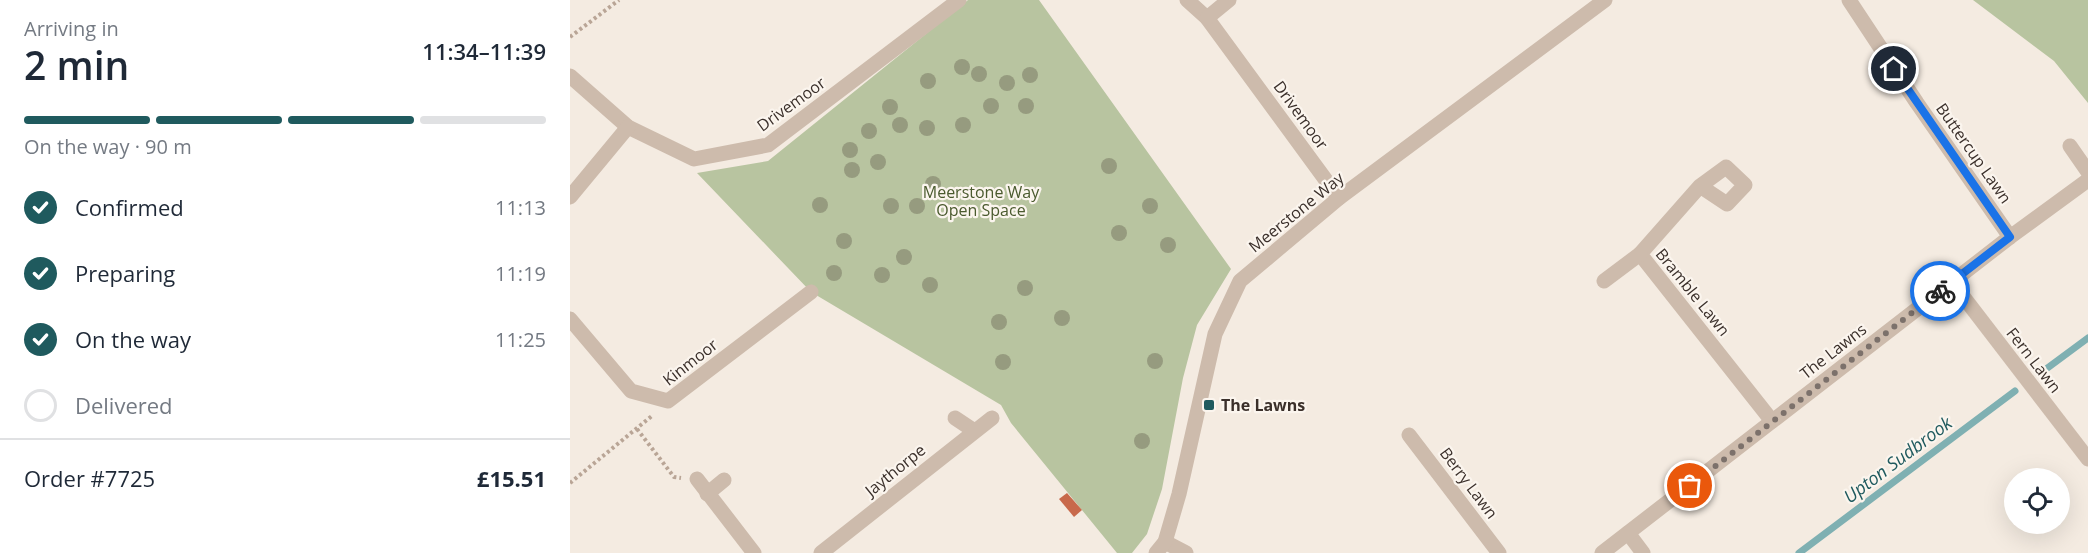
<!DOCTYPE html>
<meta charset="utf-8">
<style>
:root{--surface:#fff;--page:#f2f2f3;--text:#1f2937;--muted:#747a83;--line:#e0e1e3;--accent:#1f5a5e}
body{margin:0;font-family:"Open Sans",sans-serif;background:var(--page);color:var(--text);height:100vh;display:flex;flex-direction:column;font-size:22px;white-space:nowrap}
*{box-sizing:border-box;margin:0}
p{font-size:20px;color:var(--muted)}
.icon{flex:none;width:33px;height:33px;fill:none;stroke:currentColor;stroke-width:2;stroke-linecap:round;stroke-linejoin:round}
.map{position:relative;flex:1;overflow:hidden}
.panel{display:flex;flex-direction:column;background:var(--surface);width:570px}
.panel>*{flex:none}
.tools{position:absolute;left:1434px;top:468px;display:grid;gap:12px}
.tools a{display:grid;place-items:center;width:66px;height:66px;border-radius:50%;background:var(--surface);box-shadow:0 6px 24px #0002;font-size:30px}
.pin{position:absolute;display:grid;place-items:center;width:51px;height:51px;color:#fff;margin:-26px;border:3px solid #fff;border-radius:50%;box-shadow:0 2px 6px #0007}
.courier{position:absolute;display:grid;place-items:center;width:60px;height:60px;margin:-30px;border:4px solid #1a73e8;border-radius:50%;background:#fff;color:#222;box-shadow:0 2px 8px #0007}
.overview em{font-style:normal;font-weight:600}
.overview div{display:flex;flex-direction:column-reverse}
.overview{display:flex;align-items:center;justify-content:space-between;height:102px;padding:0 24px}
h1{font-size:39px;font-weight:600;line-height:45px}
.bar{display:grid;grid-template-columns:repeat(4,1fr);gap:9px 6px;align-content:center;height:72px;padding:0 24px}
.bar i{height:8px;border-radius:4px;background:var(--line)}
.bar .on{background:var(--accent)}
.bar p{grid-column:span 4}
.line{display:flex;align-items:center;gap:15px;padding:0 24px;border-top:2px solid var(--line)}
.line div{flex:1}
ol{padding:0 24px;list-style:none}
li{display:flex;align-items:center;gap:18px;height:66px}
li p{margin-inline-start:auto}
li .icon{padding:6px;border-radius:50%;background:var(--accent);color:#fff;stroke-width:4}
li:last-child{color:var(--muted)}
li i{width:33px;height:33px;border:3px solid var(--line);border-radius:50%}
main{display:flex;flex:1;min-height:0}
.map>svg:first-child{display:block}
</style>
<main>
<section class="panel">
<div class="overview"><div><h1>2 min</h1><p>Arriving in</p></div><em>11:34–11:39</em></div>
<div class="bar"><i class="on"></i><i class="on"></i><i class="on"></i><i></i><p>On the way · 90 m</p></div>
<ol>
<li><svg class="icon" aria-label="check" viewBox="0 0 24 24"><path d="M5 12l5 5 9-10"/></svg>Confirmed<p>11:13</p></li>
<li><svg class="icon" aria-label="check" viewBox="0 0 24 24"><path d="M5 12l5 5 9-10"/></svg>Preparing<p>11:19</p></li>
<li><svg class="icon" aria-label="check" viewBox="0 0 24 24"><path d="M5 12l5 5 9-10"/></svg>On the way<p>11:25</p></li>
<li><i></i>Delivered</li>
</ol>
<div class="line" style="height:78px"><div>Order #7725</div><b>£15.51</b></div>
</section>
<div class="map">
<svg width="1518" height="553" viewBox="0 0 1518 553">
<rect width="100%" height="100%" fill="#f4ebe1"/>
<g fill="#b8c4a0">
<polygon points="398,0 469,0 661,269 627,325 613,378 592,489 577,534 562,553 547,553 441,423 431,405 241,292 127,173 198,161"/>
<polygon points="1403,0 1518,0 1518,103 1484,61"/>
</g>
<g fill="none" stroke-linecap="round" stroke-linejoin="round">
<g stroke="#7fb0b2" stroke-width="7">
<polyline points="1472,372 1518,338"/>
<polyline points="1229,553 1445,391"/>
</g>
</g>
<polygon fill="#c8694b" points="497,493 512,510 504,517 489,499"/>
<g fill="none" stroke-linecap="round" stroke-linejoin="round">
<g stroke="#b9a596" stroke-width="4" stroke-dasharray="3 3" stroke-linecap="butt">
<polyline points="0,37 49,0"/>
<polyline points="67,429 104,477 111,478"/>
<polyline points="0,483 83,415"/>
</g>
<g stroke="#cdbbac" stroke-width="15">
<polyline points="617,0 637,18 769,198"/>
<polyline points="1279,0 1347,103 1440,237"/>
<polyline points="637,18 659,0"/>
<polyline points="0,76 58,127 124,159 198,145 389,0"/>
<polyline points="1500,146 1518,172"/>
<polyline points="1130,186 1157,204 1175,185 1156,167 1130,186 1070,254 1202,421"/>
<polyline points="0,197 58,127"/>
<polyline points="1034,281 1070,254"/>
<polyline points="1382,282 1518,459"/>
<polyline points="0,319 61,391 98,401 241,292"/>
<polyline points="385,418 403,430"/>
<polyline points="839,435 929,553"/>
<polyline points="127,479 184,553"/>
<polyline points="137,494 154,480"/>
<polyline points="1058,533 1073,553"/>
<polyline points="595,542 616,553"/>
<polyline points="251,553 422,418"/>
<polyline points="586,553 595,542 609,494 645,334 670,281 769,198 1035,0"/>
<polyline points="1032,553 1440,237 1518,180"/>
</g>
</g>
<g fill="#969b7f">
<circle cx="392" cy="67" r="8"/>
<circle cx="409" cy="74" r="8"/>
<circle cx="460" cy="75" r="8"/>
<circle cx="358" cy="81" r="8"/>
<circle cx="437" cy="83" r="8"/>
<circle cx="421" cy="106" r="8"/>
<circle cx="456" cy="106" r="8"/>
<circle cx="320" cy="107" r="8"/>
<circle cx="330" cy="125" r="8"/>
<circle cx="393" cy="125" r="8"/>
<circle cx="357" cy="128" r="8"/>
<circle cx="299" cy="131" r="8"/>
<circle cx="280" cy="150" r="8"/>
<circle cx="308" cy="162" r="8"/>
<circle cx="539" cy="166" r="8"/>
<circle cx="282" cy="170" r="8"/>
<circle cx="363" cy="184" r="8"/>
<circle cx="250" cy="205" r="8"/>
<circle cx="321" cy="206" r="8"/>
<circle cx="347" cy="206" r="8"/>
<circle cx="580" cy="206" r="8"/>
<circle cx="549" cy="233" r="8"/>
<circle cx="274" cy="241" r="8"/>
<circle cx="598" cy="245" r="8"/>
<circle cx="334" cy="257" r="8"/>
<circle cx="264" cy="273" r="8"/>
<circle cx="312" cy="275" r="8"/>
<circle cx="360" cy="285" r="8"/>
<circle cx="455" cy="288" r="8"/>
<circle cx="492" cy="318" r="8"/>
<circle cx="429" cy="322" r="8"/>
<circle cx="585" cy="361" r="8"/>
<circle cx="433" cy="362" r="8"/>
<circle cx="572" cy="441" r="8"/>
</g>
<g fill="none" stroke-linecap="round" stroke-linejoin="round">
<polyline stroke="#7c716b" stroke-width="6" stroke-dasharray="0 10.8" points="1120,486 1370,291"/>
<polyline stroke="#1a73e8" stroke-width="8" points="1324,69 1440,237 1370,291"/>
</g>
<rect fill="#1f5a5e" stroke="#fbf5ee" stroke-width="2" x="633" y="399" width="12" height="12" rx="3"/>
<g text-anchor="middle" stroke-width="4.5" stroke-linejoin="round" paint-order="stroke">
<g font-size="16" fill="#3b302b" stroke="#fbf5ee">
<text transform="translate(221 104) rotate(-36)" y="6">Drivemoor</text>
<text transform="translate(731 115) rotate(54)" y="6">Drivemoor</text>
<text transform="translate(1404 153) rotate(55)" y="6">Buttercup Lawn</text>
<text transform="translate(726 212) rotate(-39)" y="6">Meerstone Way</text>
<text transform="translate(1123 292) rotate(51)" y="6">Bramble Lawn</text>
<text transform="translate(1263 351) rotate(-38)" y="6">The Lawns</text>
<text transform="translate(1464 360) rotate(52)" y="6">Fern Lawn</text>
<text transform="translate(120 362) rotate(-38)" y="6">Kinmoor</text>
<text transform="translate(325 470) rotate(-39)" y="6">Jaythorpe</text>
<text transform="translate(899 483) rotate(53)" y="6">Berry Lawn</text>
</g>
<g font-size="16" fill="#4a5a2e" stroke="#fbf5ee">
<text x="411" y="198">Meerstone Way<tspan x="411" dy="18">Open Space</tspan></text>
</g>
<g font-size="16" font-weight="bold" fill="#3b302b" stroke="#fbf5ee" text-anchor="start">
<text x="651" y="411">The Lawns</text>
</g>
<g font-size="18" font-style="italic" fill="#1f5a5e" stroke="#fbf5ee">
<text transform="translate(1328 460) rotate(-37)" y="6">Upton Sudbrook</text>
</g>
</g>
</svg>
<div class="tools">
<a><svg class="icon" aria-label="locate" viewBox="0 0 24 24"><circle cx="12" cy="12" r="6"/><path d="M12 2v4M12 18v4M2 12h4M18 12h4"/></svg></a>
</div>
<div class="pin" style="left:1120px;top:486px;background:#ea580c"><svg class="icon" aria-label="bag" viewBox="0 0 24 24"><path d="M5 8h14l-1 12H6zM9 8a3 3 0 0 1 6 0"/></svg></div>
<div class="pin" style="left:1324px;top:69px;background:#1f2937"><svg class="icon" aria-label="home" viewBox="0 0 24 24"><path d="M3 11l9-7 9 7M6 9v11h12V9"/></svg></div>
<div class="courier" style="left:1370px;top:291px"><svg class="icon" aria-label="bike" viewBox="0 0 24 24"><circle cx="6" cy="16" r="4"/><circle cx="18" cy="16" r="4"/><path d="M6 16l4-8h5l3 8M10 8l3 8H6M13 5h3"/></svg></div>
</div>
</main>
